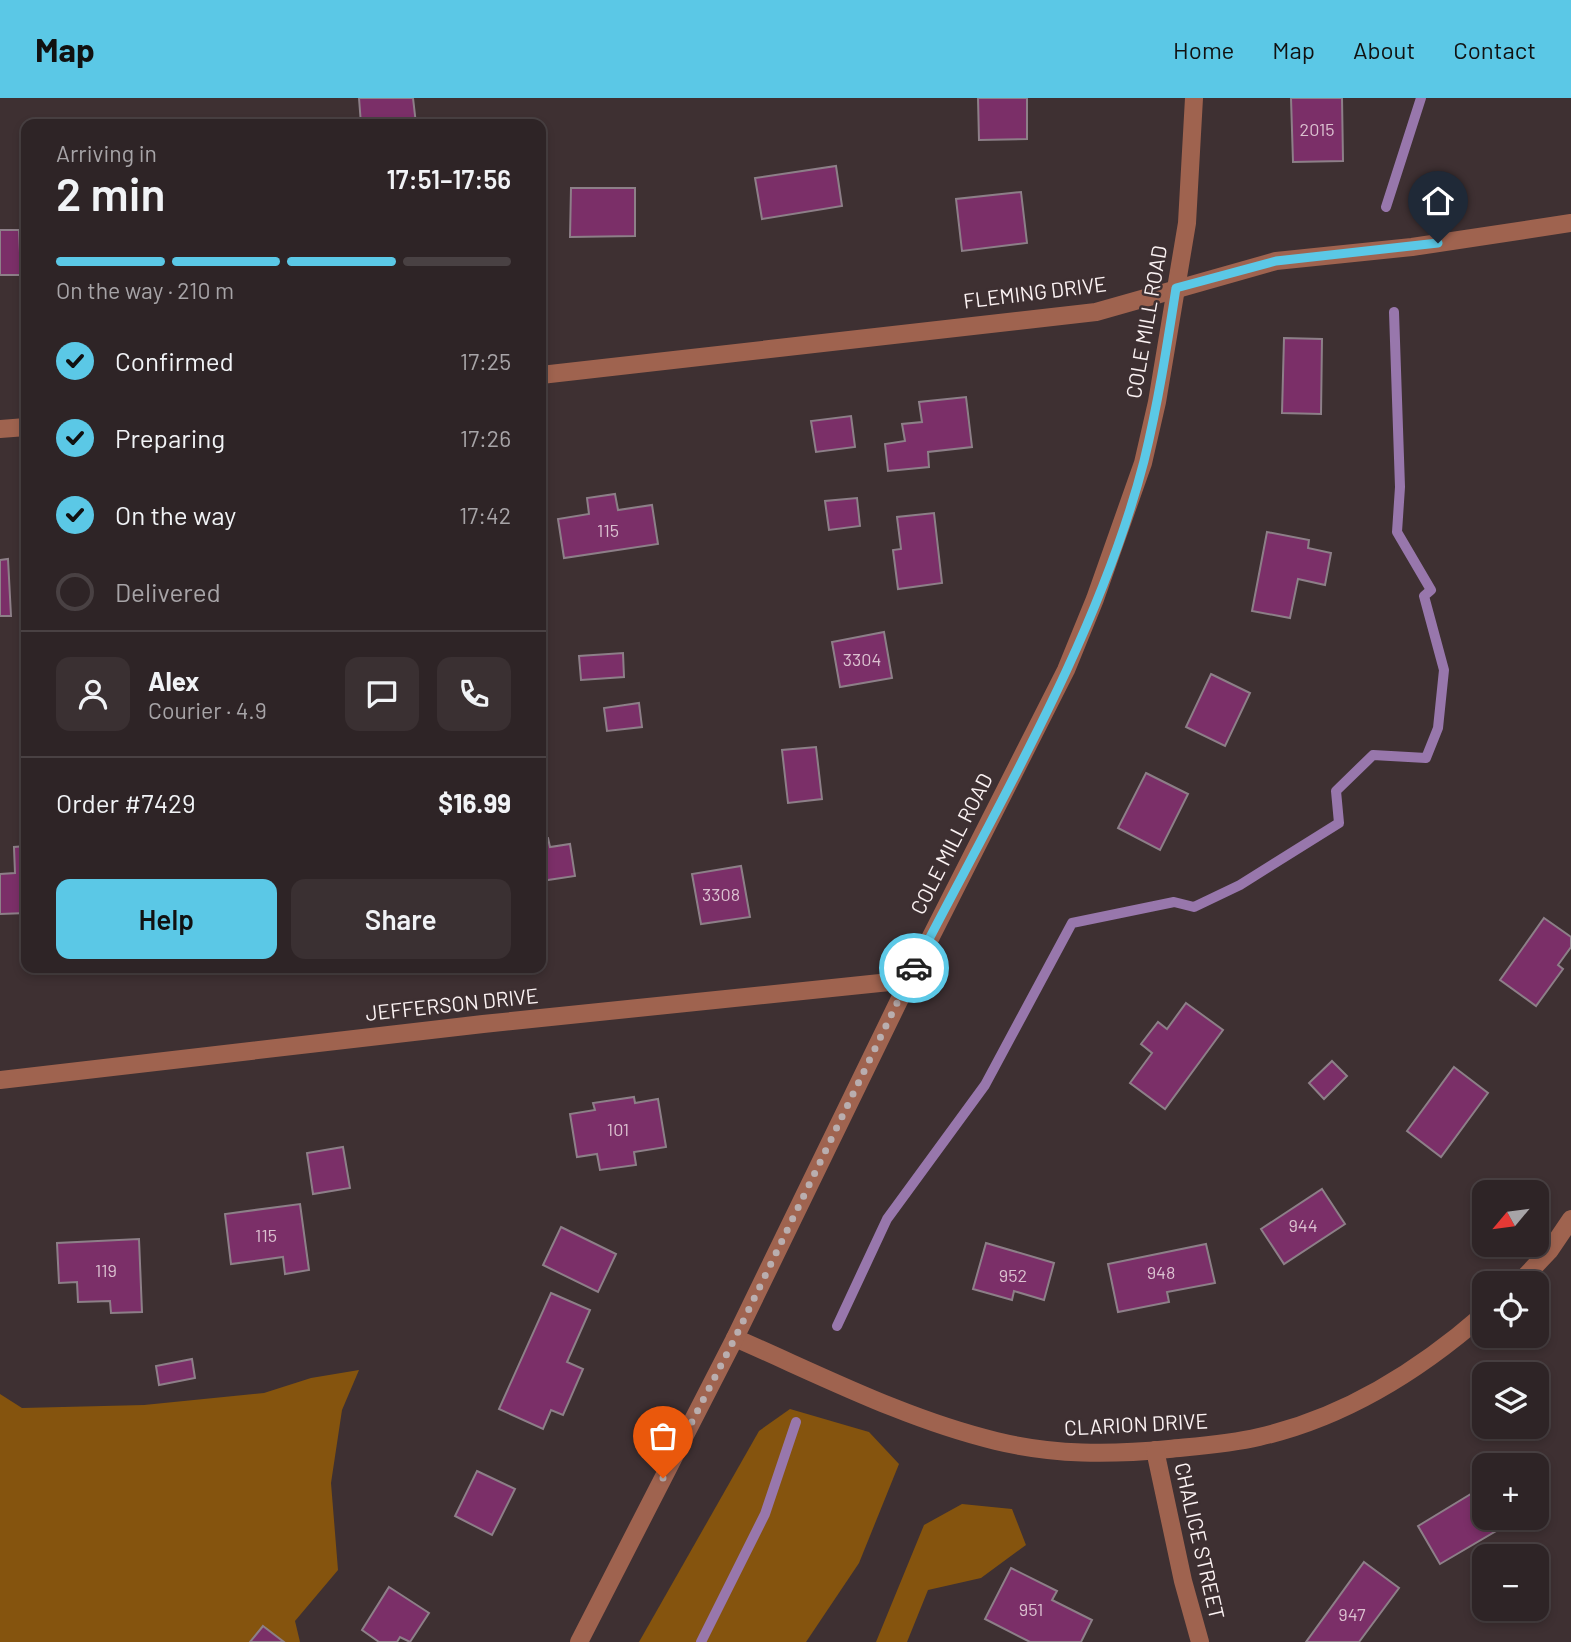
<!DOCTYPE html>
<meta charset="utf-8">
<style>
:root{--surface:#2e2426;--page:#3a3032;--text:#f1f3f6;--muted:#a7a4a7;--line:#494143;--accent:#5bc8e6}
body{margin:0;font-family:Barlow,sans-serif;background:var(--page);color:var(--text);height:100vh;display:flex;flex-direction:column;font-size:26px;white-space:nowrap}
*{box-sizing:border-box;margin:0}
p{font-size:23px;color:var(--muted)}
.icon{flex:none;width:38px;height:38px;fill:none;stroke:currentColor;stroke-width:2;stroke-linecap:round;stroke-linejoin:round}
.map{position:relative;flex:1;overflow:hidden}
.panel{position:absolute;left:21px;top:21px;width:525px;height:854px;display:flex;flex-direction:column;background:var(--surface);border-radius:14px;box-shadow:0 4px 10px #0003,0 0 0 2px var(--line)}
.panel>*{flex:none}
.needle{width:46px;rotate:241deg}
.controls{position:absolute;left:1472px;top:1082px;display:grid;gap:14px}
.controls a{display:grid;place-items:center;width:77px;height:77px;border-radius:14px;background:var(--surface);box-shadow:0 4px 10px #0003,0 0 0 2px var(--line);font-size:35px}
.pin{position:absolute;display:grid;place-items:center;width:60px;height:60px;color:#fff;margin:-72px -30px;border-radius:50% 50% 50% 0;rotate:-45deg;box-shadow:0 0 7px #0007}
.pin .icon{rotate:45deg}
.courier{position:absolute;display:grid;place-items:center;width:70px;height:70px;margin:-35px;border:5px solid #5bc8e6;border-radius:50%;background:#fff;color:#222;box-shadow:0 2px 9px #0007}
.head em{font-style:normal;font-weight:600}
.head div{display:flex;flex-direction:column-reverse}
.head{display:flex;align-items:center;justify-content:space-between;height:119px;padding:0 35px}
h1{font-size:46px;font-weight:600;line-height:52px}
.bar{display:grid;grid-template-columns:repeat(4,1fr);gap:10px 7px;align-content:center;height:84px;padding:0 35px}
.bar i{height:9px;border-radius:5px;background:var(--line)}
.bar .on{background:var(--accent)}
.bar p{grid-column:span 4}
.line{display:flex;align-items:center;gap:18px;padding:0 35px;border-top:2px solid var(--line)}
.line div{flex:1}
.round{display:grid;place-items:center;flex:none;width:74px;height:74px;border-radius:14px;background:var(--page)}
ol{padding:0 35px;list-style:none}
li{display:flex;align-items:center;gap:21px;height:77px}
li p{margin-inline-start:auto}
li .icon{padding:7px;border-radius:50%;background:var(--accent);color:#111;stroke-width:4}
li:last-child{color:var(--muted)}
li i{width:38px;height:38px;border:4px solid var(--line);border-radius:50%}
.button{display:flex;gap:14px;margin-top:auto;padding:14px 35px}
.button a{flex:1;height:80px;border-radius:14px;background:var(--accent);color:#111;font-size:28px;font-weight:600;line-height:80px;text-align:center}
.button a+a{background:var(--page);color:var(--text)}
header{display:flex;align-items:center;gap:42px;box-sizing:border-box;height:98px;padding:0 35px;background:var(--accent);color:#111}
header strong{font-size:33px}
nav{display:flex;gap:38px;margin-inline-start:auto;font-size:24px}
.map>svg:first-child{display:block}
</style>
<header>
<strong>Map</strong>
<nav><a>Home</a><a>Map</a><a>About</a><a>Contact</a></nav>
</header>
<div class="map">
<svg width="1571" height="1544" viewBox="0 0 1571 1544">
<rect width="100%" height="100%" fill="#3e3032"/>
<g fill="#85540e">
<polygon points="359,1272 342,1312 331,1385 338,1472 295,1523 300,1544 0,1544 0,1296 22,1310 144,1307 264,1295 311,1280"/>
<polygon points="790,1311 869,1334 899,1366 859,1465 806,1544 639,1544 759,1333"/>
<polygon points="962,1406 1012,1411 1026,1447 981,1480 928,1492 907,1544 876,1544 924,1427"/>
</g>
<g fill="none" stroke-linecap="round" stroke-linejoin="round">
<g stroke="#9877ac" stroke-width="10">
<polyline points="1386,109 1421,0"/>
<polyline points="837,1228 887,1121 985,987 1072,825 1174,804 1194,809 1240,787 1339,725 1336,693 1373,657 1426,660 1438,630 1444,572 1424,498 1431,492 1397,434 1400,389 1394,214"/>
<polyline points="701,1544 765,1416 796,1324"/>
</g>
</g>
<g fill="#7b2f68" stroke="#8d7f88" stroke-width="2">
<polygon points="359,0 413,0 416,26 361,26"/>
<polygon points="978,0 1027,0 1027,41 979,42"/>
<polygon points="1291,0 1342,0 1343,63 1293,64"/>
<polygon points="836,68 842,108 762,121 755,80"/>
<polygon points="571,90 635,90 635,138 570,139"/>
<polygon points="1021,94 1027,145 962,153 956,101"/>
<polygon points="0,132 19,132 21,177 0,177"/>
<polygon points="1284,240 1322,241 1321,316 1282,315"/>
<polygon points="966,299 972,349 928,354 929,369 888,373 885,346 905,343 902,326 922,324 919,304"/>
<polygon points="851,318 855,349 816,354 811,323"/>
<polygon points="615,396 618,412 652,407 658,446 564,460 558,421 589,416 587,400"/>
<polygon points="857,400 860,428 829,432 825,403"/>
<polygon points="934,415 942,485 898,491 893,452 901,451 897,419"/>
<polygon points="1267,434 1309,442 1308,450 1331,455 1325,487 1298,481 1290,520 1252,513"/>
<polygon points="8,461 11,518 0,518 0,462"/>
<polygon points="884,534 892,580 840,589 832,544"/>
<polygon points="623,555 624,579 581,582 579,558"/>
<polygon points="1211,576 1250,595 1225,648 1186,629"/>
<polygon points="639,605 642,629 607,633 604,610"/>
<polygon points="816,649 822,701 788,705 782,652"/>
<polygon points="1146,675 1188,696 1160,752 1118,730"/>
<polygon points="548,740 550,749 570,746 575,778 541,783 541,741"/>
<polygon points="26,748 26,815 0,816 0,776 15,775 14,749"/>
<polygon points="741,768 750,819 701,826 692,776"/>
<polygon points="1544,820 1571,839 1571,849 1558,867 1563,871 1536,908 1500,882"/>
<polygon points="1186,905 1223,932 1165,1011 1130,985 1152,955 1141,946 1158,924 1167,931"/>
<polygon points="1332,963 1347,978 1324,1001 1309,985"/>
<polygon points="1454,969 1488,995 1441,1059 1407,1033"/>
<polygon points="634,999 635,1005 658,1001 666,1049 634,1054 636,1067 600,1072 597,1056 577,1059 570,1016 595,1012 593,1005"/>
<polygon points="343,1049 350,1090 313,1096 307,1055"/>
<polygon points="1322,1091 1345,1126 1284,1166 1261,1131"/>
<polygon points="300,1106 309,1172 285,1176 283,1159 231,1166 225,1116"/>
<polygon points="561,1129 616,1156 598,1194 543,1167"/>
<polygon points="139,1141 142,1214 111,1215 110,1203 78,1204 77,1184 59,1185 57,1145"/>
<polygon points="986,1145 1054,1165 1044,1202 1014,1193 1012,1202 973,1191"/>
<polygon points="1206,1146 1215,1185 1167,1194 1169,1204 1118,1214 1108,1166"/>
<polygon points="551,1195 590,1212 567,1264 583,1271 563,1317 551,1312 543,1331 499,1311"/>
<polygon points="192,1261 195,1280 159,1287 156,1268"/>
<polygon points="477,1373 515,1391 492,1437 455,1418"/>
<polygon points="1484,1388 1484,1419 1520,1419 1440,1466 1418,1428"/>
<polygon points="1364,1464 1399,1490 1359,1544 1306,1544"/>
<polygon points="1011,1470 1057,1493 1052,1502 1092,1522 1081,1544 1030,1544 985,1521"/>
<polygon points="389,1489 429,1515 410,1544 400,1539 397,1544 379,1544 362,1532"/>
<polygon points="263,1528 284,1544 250,1544"/>
</g>
<g fill="none" stroke-linecap="round" stroke-linejoin="round">
<g stroke="#9f634f" stroke-width="18">
<polyline points="541,277 1096,214 1276,163 1412,149 1571,125"/>
<polyline points="0,331 26,329"/>
<polyline points="0,982 483,926 909,882"/>
<polyline points="1519,1185 1550,1152 1571,1121"/>
<path d="M735,1240C820,1277 905,1321 996,1343C1054,1357 1110,1357 1169,1351C1199,1348 1229,1346 1259,1339C1343,1320 1420,1272 1484,1216"/>
<polyline points="1155,1352 1183,1483 1200,1544"/>
<polyline points="579,1544 735,1240 909,882 1066,572 1095,501 1143,365 1157,304 1187,125 1194,0"/>
</g>
</g>
<g fill="none" stroke-linecap="round" stroke-linejoin="round">
<polyline stroke="#b9aeaf" stroke-width="7" stroke-dasharray="0 12.6" points="663,1380 735,1240 914,870"/>
<path stroke="#5bc8e6" stroke-width="9" d="M914,870C996,710 1099,538 1144,363C1158,306 1167,248 1176,190L1276,163L1438,145"/>
</g>
<g text-anchor="middle" stroke-width="5" stroke-linejoin="round" paint-order="stroke">
<g font-size="18" fill="#dbc1d0">
<text x="1317" y="38">2015</text>
<text x="608" y="439">115</text>
<text x="862" y="568">3304</text>
<text x="721" y="803">3308</text>
<text x="618" y="1038">101</text>
<text x="1303" y="1134">944</text>
<text x="266" y="1144">115</text>
<text x="106" y="1179">119</text>
<text x="1161" y="1181">948</text>
<text x="1013" y="1184">952</text>
<text x="1031" y="1518">951</text>
<text x="1352" y="1523">947</text>
</g>
<g font-size="21" fill="#fbf2f3" stroke="#3e3032">
<text transform="translate(1035 195) rotate(-7)" y="7">FLEMING DRIVE</text>
<text transform="translate(1147 224) rotate(-80)" y="7">COLE MILL ROAD</text>
<text transform="translate(952 746) rotate(-63)" y="7">COLE MILL ROAD</text>
<text transform="translate(452 907) rotate(-6)" y="7">JEFFERSON DRIVE</text>
<text transform="translate(1136 1327) rotate(-3)" y="7">CLARION DRIVE</text>
<text transform="translate(1199 1443) rotate(77)" y="7">CHALICE STREET</text>
</g>
</g>
</svg>
<div class="controls">
<a><svg class="needle" viewBox="-14 -14 28 28"><path d="M0-13l5 13h-10z" fill="#e53935"/><path d="M0 13l5-13h-10z" fill="#a7a4a7"/></svg></a>
<a><svg class="icon" aria-label="locate" viewBox="0 0 24 24"><circle cx="12" cy="12" r="6"/><path d="M12 2v4M12 18v4M2 12h4M18 12h4"/></svg></a>
<a><svg class="icon" aria-label="layers" viewBox="0 0 24 24"><path d="M12 4l9 5-9 5-9-5zM3 14l9 5 9-5"/></svg></a>
<a>+</a>
<a>−</a>
</div>
<div class="pin" style="left:663px;top:1380px;background:#ea580c"><svg class="icon" aria-label="bag" viewBox="0 0 24 24"><path d="M5 8h14l-1 12H6zM9 8a3 3 0 0 1 6 0"/></svg></div>
<div class="pin" style="left:1438px;top:145px;background:#1f2937"><svg class="icon" aria-label="home" viewBox="0 0 24 24"><path d="M3 11l9-7 9 7M6 9v11h12V9"/></svg></div>
<div class="courier" style="left:914px;top:870px"><svg class="icon" aria-label="car" viewBox="0 0 24 24"><path d="M5 17H2v-5l4-1 3-4h7l3 4 3 1v5h-3M9 17h6M6 11h13"/><circle cx="7" cy="17" r="2"/><circle cx="17" cy="17" r="2"/></svg></div>
<section class="panel">
<div class="head"><div><h1>2 min</h1><p>Arriving in</p></div><em>17:51–17:56</em></div>
<div class="bar"><i class="on"></i><i class="on"></i><i class="on"></i><i></i><p>On the way · 210 m</p></div>
<ol>
<li><svg class="icon" aria-label="check" viewBox="0 0 24 24"><path d="M5 12l5 5 9-10"/></svg>Confirmed<p>17:25</p></li>
<li><svg class="icon" aria-label="check" viewBox="0 0 24 24"><path d="M5 12l5 5 9-10"/></svg>Preparing<p>17:26</p></li>
<li><svg class="icon" aria-label="check" viewBox="0 0 24 24"><path d="M5 12l5 5 9-10"/></svg>On the way<p>17:42</p></li>
<li><i></i>Delivered</li>
</ol>
<div class="line" style="height:126px"><a class="round"><svg class="icon" aria-label="person" viewBox="0 0 24 24"><circle cx="12" cy="8" r="4"/><path d="M4 21q1-7 8-7t8 7"/></svg></a><div><b>Alex</b><p>Courier · 4.9</p></div><a class="round"><svg class="icon" aria-label="chat" viewBox="0 0 24 24"><path d="M4 5h16v11H9l-5 4z"/></svg></a><a class="round"><svg class="icon" aria-label="phone" viewBox="0 0 24 24"><path d="M5 4h4l2 5-3 2q2 4 5 5l2-3 5 2v4C11 20 4 13 5 4z"/></svg></a></div>
<div class="line" style="height:91px"><div>Order #7429</div><b>$16.99</b></div>
<div class="button"><a>Help</a><a>Share</a></div>
</section>
</div>
